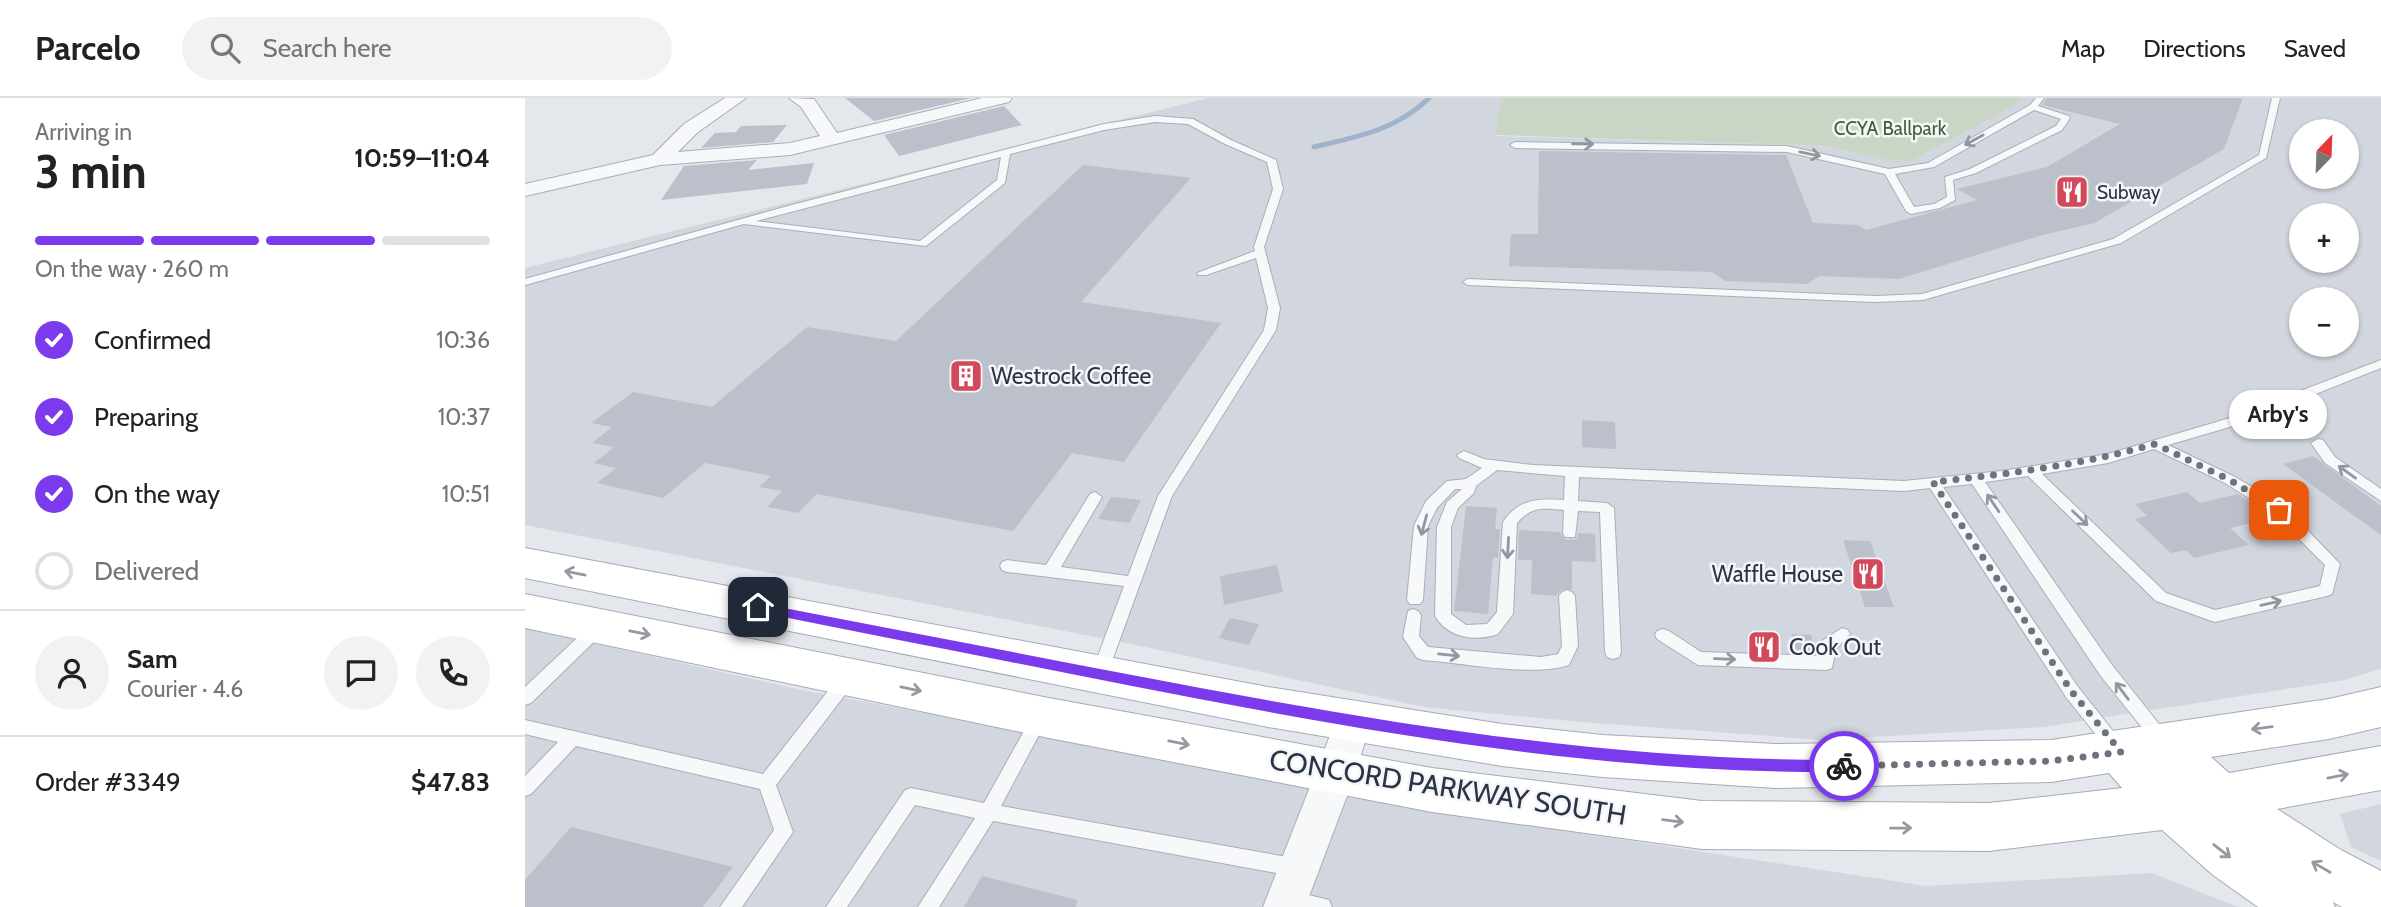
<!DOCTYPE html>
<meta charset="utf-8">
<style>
:root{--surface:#fff;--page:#f2f2f2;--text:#222;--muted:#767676;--line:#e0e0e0;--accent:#7c3aed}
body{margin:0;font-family:Cabin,sans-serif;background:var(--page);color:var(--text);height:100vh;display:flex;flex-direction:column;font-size:26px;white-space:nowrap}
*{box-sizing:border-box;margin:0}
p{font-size:23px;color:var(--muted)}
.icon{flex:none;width:38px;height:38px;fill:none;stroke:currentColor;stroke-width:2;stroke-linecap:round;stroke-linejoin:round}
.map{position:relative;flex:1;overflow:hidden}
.side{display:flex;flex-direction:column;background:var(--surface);width:525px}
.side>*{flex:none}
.needle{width:46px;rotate:23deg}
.fabs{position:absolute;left:1764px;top:21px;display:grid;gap:14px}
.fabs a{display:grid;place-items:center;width:70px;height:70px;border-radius:50%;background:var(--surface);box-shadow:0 2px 5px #0004;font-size:35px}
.pin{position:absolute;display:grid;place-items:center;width:60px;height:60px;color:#fff;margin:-30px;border-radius:14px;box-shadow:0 4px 10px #0006}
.courier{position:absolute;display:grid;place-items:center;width:70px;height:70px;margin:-35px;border:5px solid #7c3aed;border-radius:50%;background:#fff;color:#222;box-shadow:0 2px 9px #0007}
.bubble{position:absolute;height:49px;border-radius:24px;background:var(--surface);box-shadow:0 2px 5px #0004;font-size:23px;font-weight:700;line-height:49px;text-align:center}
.head em{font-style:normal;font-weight:700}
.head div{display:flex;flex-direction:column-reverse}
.head{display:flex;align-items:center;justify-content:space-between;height:119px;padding:0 35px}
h1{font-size:46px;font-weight:700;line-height:52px}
.bar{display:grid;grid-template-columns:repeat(4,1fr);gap:10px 7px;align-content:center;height:84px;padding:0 35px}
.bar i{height:9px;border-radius:5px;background:var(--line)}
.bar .selected{background:var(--accent)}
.bar p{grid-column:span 4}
.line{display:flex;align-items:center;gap:18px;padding:0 35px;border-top:2px solid var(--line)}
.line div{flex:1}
.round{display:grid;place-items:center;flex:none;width:74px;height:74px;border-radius:37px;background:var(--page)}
ol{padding:0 35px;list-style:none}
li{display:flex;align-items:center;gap:21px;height:77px}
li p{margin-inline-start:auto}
li .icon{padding:7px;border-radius:50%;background:var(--accent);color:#fff;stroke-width:4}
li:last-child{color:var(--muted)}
li i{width:38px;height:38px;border:4px solid var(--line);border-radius:50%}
header{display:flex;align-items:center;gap:42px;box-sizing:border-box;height:98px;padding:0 35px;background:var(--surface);border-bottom:2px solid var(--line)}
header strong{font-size:33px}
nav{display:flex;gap:38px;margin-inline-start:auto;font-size:24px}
.search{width:490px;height:63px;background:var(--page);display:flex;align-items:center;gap:18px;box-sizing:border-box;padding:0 24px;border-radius:38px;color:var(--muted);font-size:26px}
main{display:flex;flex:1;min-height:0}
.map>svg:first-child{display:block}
</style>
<header>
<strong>Parcelo</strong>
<div class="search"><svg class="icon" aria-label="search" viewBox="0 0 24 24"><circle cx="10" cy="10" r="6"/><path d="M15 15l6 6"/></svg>Search here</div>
<nav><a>Map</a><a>Directions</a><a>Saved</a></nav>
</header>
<main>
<section class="side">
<div class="head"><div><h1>3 min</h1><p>Arriving in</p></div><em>10:59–11:04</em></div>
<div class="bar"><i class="selected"></i><i class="selected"></i><i class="selected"></i><i></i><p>On the way · 260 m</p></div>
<ol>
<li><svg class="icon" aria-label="check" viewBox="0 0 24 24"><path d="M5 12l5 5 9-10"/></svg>Confirmed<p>10:36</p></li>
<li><svg class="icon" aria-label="check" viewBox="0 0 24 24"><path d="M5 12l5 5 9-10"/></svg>Preparing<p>10:37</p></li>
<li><svg class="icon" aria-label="check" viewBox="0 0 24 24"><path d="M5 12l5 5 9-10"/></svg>On the way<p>10:51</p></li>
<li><i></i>Delivered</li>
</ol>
<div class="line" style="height:126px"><a class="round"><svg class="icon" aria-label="person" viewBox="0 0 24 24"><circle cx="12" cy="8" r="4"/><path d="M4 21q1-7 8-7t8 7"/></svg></a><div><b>Sam</b><p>Courier · 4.6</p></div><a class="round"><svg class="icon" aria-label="chat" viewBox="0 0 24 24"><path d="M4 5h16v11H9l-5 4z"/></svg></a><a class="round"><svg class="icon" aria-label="phone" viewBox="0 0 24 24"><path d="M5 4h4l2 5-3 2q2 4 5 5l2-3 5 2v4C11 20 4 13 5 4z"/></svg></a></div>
<div class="line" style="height:91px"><div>Order #3349</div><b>$47.83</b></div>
</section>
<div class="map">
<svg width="1856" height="809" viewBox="0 0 1856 809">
<rect width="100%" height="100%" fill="#e4e7ec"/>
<g fill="#d2d6de" fill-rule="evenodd">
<path d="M683,0H976L971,38L1304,48L1362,62L1386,63L1493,6L1497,0H1856V571L1819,582L1518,629L1297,642L1057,624L899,609L606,546L0,427V170ZM1776,33H1822V79H1776ZM1776,117H1822V163H1776ZM1776,201H1822V247H1776Z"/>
<polygon points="0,530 277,592 996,726 1401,788 1627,775 1713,809 0,809"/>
<polygon points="1856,706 1856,763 1826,749 1815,716"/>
</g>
<polygon fill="#c9d6c5" points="976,0 1497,0 1493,6 1386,63 1362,62 1304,48 970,37"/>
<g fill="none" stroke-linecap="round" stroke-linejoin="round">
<path stroke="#9fb4cc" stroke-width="5" d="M789,49C831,39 872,32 904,0"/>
</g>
<g fill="#bbc0ca">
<polygon points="320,0 446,0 349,23"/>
<polygon points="1522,0 1718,0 1699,51 1569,125 1514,138 1374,181 1294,178 1283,186 1201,183 1186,174 984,168 986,136 1013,136 1014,53 1261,57 1288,125 1333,127 1341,132 1452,102 1432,91 1522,69 1595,26 1517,7"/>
<polygon points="479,8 497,27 374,58 359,37"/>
<polygon points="262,27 248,44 176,50 190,35 211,34 216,28"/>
<polygon points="232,62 223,72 289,65 282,86 136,102 159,68"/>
<polygon points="558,67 666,80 556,204 696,225 599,364 547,355 488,433 292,396 273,415 242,409 257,393 234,389 246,378 180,365 138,400 72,385 91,370 69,365 89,349 67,345 87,329 66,325 108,294 187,309 282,229 371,243"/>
<polygon points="1057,322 1090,324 1091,351 1057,349"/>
<polygon points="1788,358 1856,408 1856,437 1758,366"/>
<polygon points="1662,394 1675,405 1713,396 1749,420 1705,430 1724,447 1669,460 1661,452 1646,455 1610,421 1622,418 1610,406"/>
<polygon points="586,399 616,402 604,425 573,421"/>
<polygon points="941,408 972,410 970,431 975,431 973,460 968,460 963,516 929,513"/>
<polygon points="994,432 1035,434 1040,442 1052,441 1053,435 1070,436 1071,464 1047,463 1047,491 1036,492 1031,498 1006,496 1007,462 993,462"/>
<polygon points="1318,442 1345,443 1369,509 1340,509"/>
<polygon points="752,467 758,494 699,507 695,478"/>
<polygon points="705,520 734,526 724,547 694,540"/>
<polygon points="1267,536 1286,537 1291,555 1270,555"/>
<polygon points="46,729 208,769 178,809 0,809 0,782"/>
<polygon points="457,778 552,802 551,809 439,809"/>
</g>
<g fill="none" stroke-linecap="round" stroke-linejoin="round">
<defs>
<g id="lane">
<path d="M1511,0H1519L1513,8L1544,18L1545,20L1537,32L1451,75L1428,82L1430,102L1415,110L1386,116L1381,113L1360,76L1262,54L990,50L985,47L990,44L1262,48L1364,71L1403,65L1505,7ZM1509,12L1536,21L1531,28L1445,71L1420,79L1422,99L1409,106L1389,109L1370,76L1409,69Z"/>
<polygon points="1747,0 1755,0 1741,60 1596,145 1398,202 1350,204 943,187 938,184 943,181 1350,198 1397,196 1588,141 1734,57"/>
<path d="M630,18L668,21L706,42L751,62L758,91L739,149L755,210L751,232L647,398L583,574L581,579L575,581L569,579L567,574L599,488L482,474L477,472L475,468L477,464L482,462L521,467L565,396L570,394L577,399L536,469L603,478L633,398L739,232L743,210L731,160L681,177H673L672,175L730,153L729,149L748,91L742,64L700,46L663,26L630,24L579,32L485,56L480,85L401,148L219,126L0,187V181L263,108L579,26ZM476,59L472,82L395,143L231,123Z"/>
<path d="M1856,262V270L1715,326L1643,347L1710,379L1759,408L1815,466L1807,496L1802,498L1690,524L1684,522L1631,503L1503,378L1460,384L1587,567L1642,636L1645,641L1642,646L1636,649L1630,646L1575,577L1447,386L1418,389L1553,589L1596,643L1599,648L1596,653L1590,656L1584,653L1541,599L1405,390L1379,393L1054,379L1053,403L1082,405L1089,410L1096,554L1094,559L1088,561L1082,559L1080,554L1075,414L1053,413L1050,439H1040L1038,435L1039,412C1018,410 1007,408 992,425L988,516L973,536C950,544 923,540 910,518L912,429L922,404L937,391H930L912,410L903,428L898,502L895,506H885L882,502L889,428L901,403L922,383L941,381L957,370L934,360L932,357L939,353L959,361L1008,367L1379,383L1477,373L1583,356L1705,320ZM1629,351L1700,385L1749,416L1800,467L1795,488L1690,512L1641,495L1517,376L1583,365ZM972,372L1040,378L1039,402C1014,400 993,401 978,424L972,514L962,526L941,527L926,516V429L933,410L949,395L951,388Z"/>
<polygon points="1793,341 1798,342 1810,359 1856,391 1856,403 1800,365 1786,345"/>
<path d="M1042,492L1047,494L1050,498L1053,548L1044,567C1008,579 938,565 898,562L892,560L878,539L883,513L888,511L893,513L896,517L894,538L903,549L1016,559L1033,556L1037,548L1034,498L1037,494Z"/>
<polygon points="72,525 78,527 80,531 78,535 6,605 0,607 0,589 66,527"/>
<polygon points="1317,530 1323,532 1325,536 1311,551 1307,570 1301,572 1173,567 1132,541 1130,537 1132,533 1138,531 1144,533 1176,554 1294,558 1297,543"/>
<polygon points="323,573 329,575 331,580 329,585 251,687 268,734 217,809 195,809 249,732 235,691 51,648 6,696 0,698 0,678 33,644 0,636 0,622 238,676 317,575"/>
<polygon points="515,613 521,615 523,620 476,708 773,761 780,764 783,770 780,776 773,779 468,723 414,809 393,809 450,720 390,707 322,809 301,809 380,692 386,690 459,705 509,615"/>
<polygon points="763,792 804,802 807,809 757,809 753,802 756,795"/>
</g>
<g id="street">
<polygon points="200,0 221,0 173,34 153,54 265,45 295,38 276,9 264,0 289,1 312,35 457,0 487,0 484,4 265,57 135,67 0,98 0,86 128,57 159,26"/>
<polygon points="828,607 841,612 846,623 831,674 780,809 738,809 815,612"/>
</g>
<polygon id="primary" points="0,450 743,589 977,626 1077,637 1251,646 1526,642 1804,601 1856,589 1856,629 1804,641 1686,659 1704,675 1856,648 1856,692 1752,711 1816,752 1856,773 1856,809 1817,809 1808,804 1810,809 1733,809 1688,777 1637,732 1464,753 1177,751 907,714 524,640 0,530 0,496 524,600 907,670 1177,703 1464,705 1597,690 1584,675 1526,684 1251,690 1077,679 977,668 743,629 0,480"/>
</defs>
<use href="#lane" stroke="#a9aeb7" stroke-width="2"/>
<use href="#street" stroke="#a9aeb7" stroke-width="2"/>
<use href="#primary" stroke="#a3abb8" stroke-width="2"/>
<use href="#lane" fill="#f7f8fa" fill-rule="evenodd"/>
<use href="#street" fill="#f7f8fa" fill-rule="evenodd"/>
<use href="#primary" fill="#fff" fill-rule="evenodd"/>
</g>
<defs><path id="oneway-shaft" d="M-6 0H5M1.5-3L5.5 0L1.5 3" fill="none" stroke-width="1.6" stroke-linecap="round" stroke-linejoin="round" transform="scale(1.75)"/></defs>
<g stroke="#9196a0">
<use href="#oneway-shaft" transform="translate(1449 42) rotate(151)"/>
<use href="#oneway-shaft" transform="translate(1058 46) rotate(1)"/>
<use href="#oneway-shaft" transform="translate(1285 56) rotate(12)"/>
<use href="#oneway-shaft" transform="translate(1822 374) rotate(-144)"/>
<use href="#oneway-shaft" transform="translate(1468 405) rotate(-124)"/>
<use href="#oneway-shaft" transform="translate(1555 420) rotate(44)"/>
<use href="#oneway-shaft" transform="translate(899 427) rotate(105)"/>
<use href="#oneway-shaft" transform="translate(983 450) rotate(93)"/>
<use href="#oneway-shaft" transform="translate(1746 505) rotate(-13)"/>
<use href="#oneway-shaft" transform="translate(924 557) rotate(6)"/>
<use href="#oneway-shaft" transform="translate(1200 561) rotate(2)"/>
<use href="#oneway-shaft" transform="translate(1597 593) rotate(-127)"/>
</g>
<g stroke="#959aa2">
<use href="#oneway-shaft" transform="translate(50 475) rotate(-169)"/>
<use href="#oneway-shaft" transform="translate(115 535) rotate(11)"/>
<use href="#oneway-shaft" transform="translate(386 591) rotate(12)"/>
<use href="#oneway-shaft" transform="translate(1737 630) rotate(172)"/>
<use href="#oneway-shaft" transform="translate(654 645) rotate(11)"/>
<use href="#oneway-shaft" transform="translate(1813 678) rotate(-11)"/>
<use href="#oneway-shaft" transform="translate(1148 723) rotate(7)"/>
<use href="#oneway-shaft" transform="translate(1376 730) rotate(-1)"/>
<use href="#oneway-shaft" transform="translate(1697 753) rotate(38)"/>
<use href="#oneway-shaft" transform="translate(1796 769) rotate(-150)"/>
</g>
<path fill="#7c3aed" d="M233,505C358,529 482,553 607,577C842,622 1078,663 1319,662L1326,668L1319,674C1078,676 842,634 607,588C482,563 357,539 233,514L226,509Z"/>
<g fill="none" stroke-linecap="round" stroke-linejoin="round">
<path stroke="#6c737f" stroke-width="7" stroke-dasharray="0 12.6" d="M1319,668L1526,663L1596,654L1547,594L1408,384C1483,376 1557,367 1630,346L1705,382L1754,412"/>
</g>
<defs>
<symbol id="restaurant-square" viewBox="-11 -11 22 22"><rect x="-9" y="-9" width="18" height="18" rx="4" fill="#d1495b" stroke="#f4f6f9"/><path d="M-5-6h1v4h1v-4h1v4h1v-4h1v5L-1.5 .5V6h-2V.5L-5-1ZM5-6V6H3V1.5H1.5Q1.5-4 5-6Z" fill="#fff"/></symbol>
<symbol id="building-square" viewBox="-11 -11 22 22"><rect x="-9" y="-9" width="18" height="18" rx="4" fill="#d1495b" stroke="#f4f6f9"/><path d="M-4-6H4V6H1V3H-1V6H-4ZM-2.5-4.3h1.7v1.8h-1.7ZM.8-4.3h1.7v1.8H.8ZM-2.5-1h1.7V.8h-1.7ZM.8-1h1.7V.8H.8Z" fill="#fff"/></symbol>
</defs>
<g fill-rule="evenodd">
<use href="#restaurant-square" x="1528" y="75" width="38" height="38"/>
<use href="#building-square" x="422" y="259" width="38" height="38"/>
<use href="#restaurant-square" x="1324" y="457" width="38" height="38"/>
<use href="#restaurant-square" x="1220" y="530" width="38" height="38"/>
</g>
<g text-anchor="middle" stroke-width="5" stroke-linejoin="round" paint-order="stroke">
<g font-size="19" fill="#3f6138" stroke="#f4f6f9">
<text x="1365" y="37">CCYA Ballpark</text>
</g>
<g font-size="19" fill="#2b3445" stroke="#f4f6f9" text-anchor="start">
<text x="1572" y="101">Subway</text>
</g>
<g font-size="23" fill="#2b3445" stroke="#f4f6f9" text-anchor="start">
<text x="466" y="286">Westrock Coffee</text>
<text x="1318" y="484" text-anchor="end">Waffle House</text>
<text x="1264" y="557">Cook Out</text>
</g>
<g font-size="28" fill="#2b3445" stroke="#f4f6f9">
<text transform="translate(923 689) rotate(9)" y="10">CONCORD PARKWAY SOUTH</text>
</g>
</g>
</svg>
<div class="fabs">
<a><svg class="needle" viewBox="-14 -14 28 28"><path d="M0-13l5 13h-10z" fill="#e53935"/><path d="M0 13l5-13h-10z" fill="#767676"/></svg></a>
<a>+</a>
<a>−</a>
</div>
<div class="pin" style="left:1754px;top:412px;background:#ea580c"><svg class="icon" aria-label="bag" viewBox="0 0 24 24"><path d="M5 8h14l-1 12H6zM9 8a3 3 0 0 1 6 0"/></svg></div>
<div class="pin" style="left:233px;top:509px;background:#1f2937"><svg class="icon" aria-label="home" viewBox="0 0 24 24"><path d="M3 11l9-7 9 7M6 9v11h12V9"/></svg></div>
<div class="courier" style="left:1319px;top:668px"><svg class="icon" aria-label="bike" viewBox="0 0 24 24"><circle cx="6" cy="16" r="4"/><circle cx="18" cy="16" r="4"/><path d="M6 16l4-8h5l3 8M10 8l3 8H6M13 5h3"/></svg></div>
<div class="bubble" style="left:1704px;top:292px;width:98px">Arby's</div>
</div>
</main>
